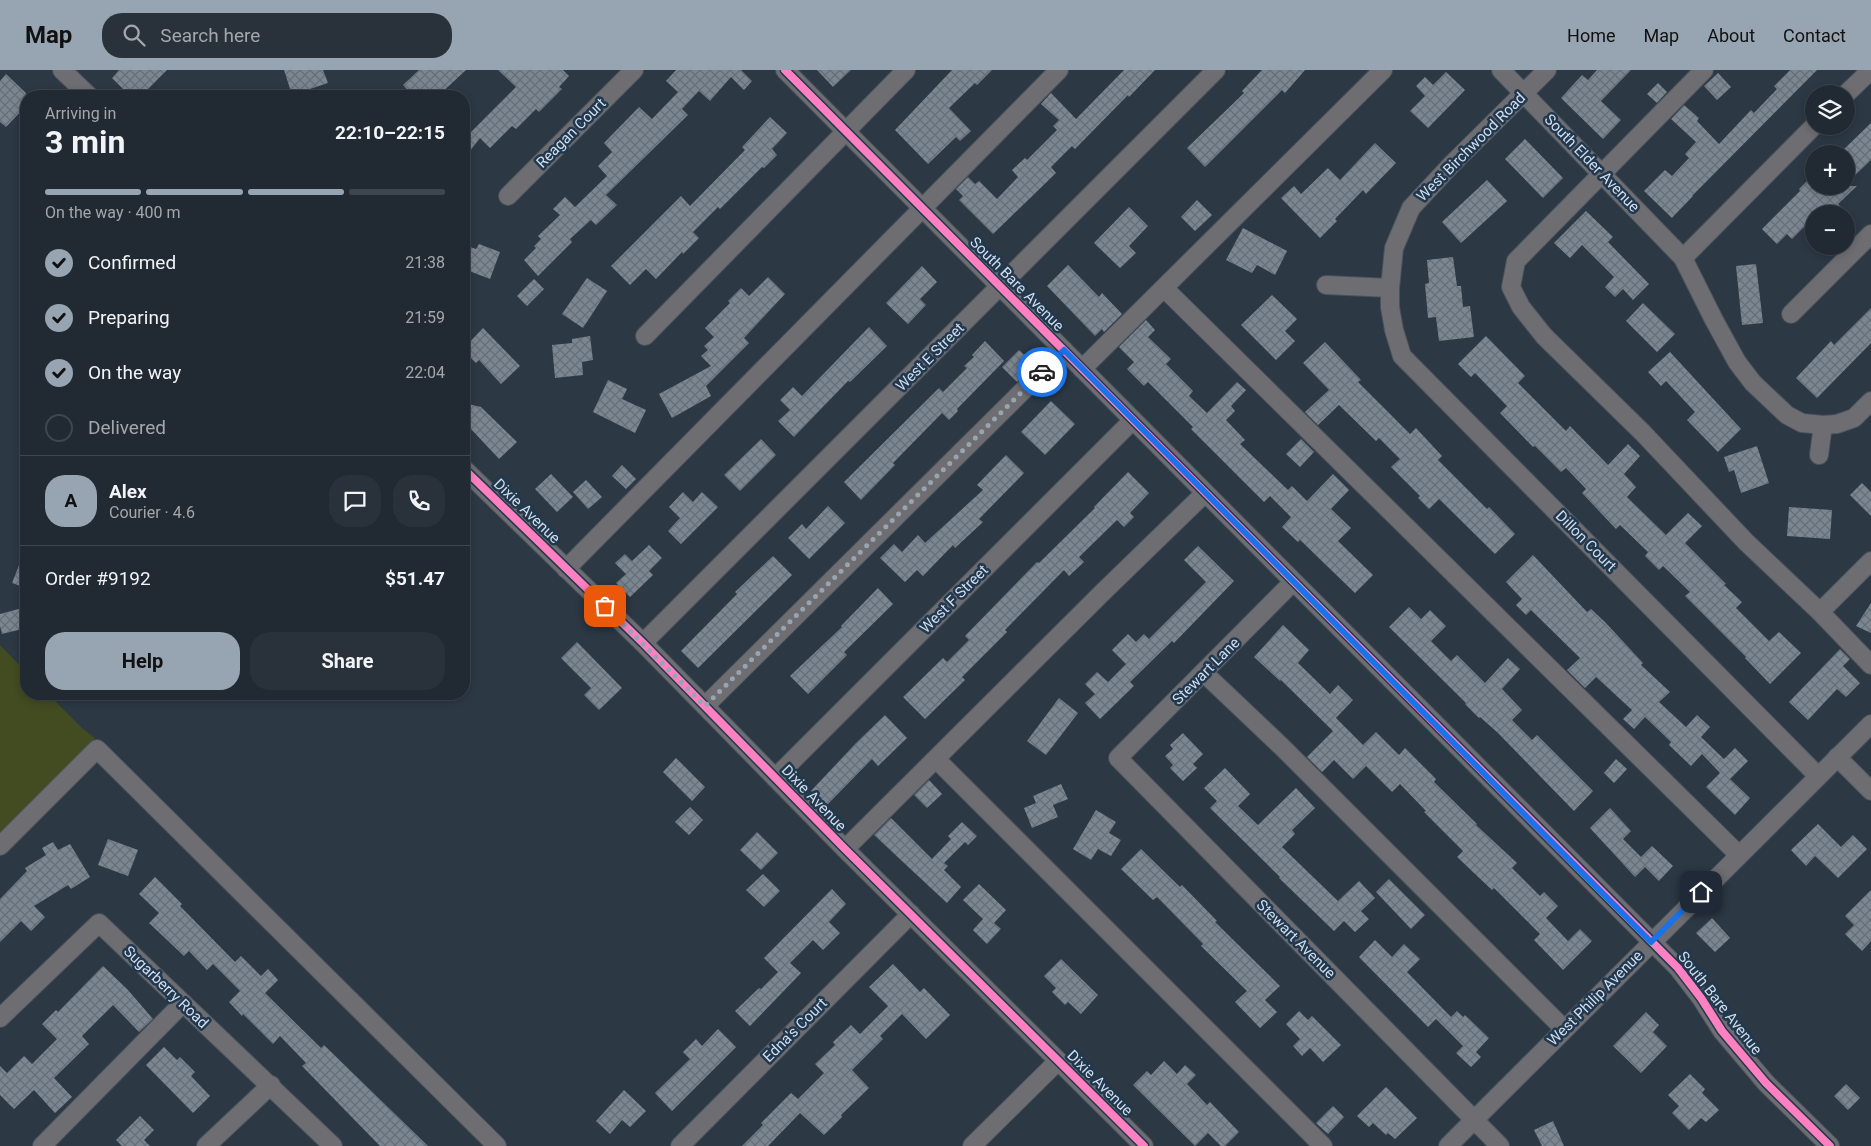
<!DOCTYPE html>
<meta charset="utf-8">
<style>
:root{--surface:#212a33;--page:#29323b;--text:#f1f3f6;--muted:#a2a7ac;--line:#3e464e;--accent:#97a4b1}
body{margin:0;font-family:Roboto,sans-serif;background:var(--page);color:var(--text);height:100vh;display:flex;flex-direction:column;font-size:19px;white-space:nowrap}
*{box-sizing:border-box;margin:0}
p{font-size:16px;color:var(--muted)}
.icon{flex:none;width:28px;height:28px;fill:none;stroke:currentColor;stroke-width:2;stroke-linecap:round;stroke-linejoin:round}
.map{position:relative;flex:1;overflow:hidden}
.drawer{position:absolute;left:20px;top:20px;width:450px;height:610px;display:flex;flex-direction:column;background:var(--surface);border-radius:20px;box-shadow:0 2px 8px #0003,0 0 0 1px var(--line)}
.drawer>*{flex:none}
.tools{position:absolute;left:1805px;top:15px;display:grid;gap:10px}
.tools a{display:grid;place-items:center;width:50px;height:50px;border-radius:50%;background:var(--surface);box-shadow:0 2px 8px #0003,0 0 0 1px var(--line);font-size:25px}
.pin{position:absolute;display:grid;place-items:center;width:42px;height:42px;color:#fff;margin:-21px;border-radius:10px;box-shadow:0 2px 8px #0006}
.courier{position:absolute;display:grid;place-items:center;width:50px;height:50px;margin:-25px;border:4px solid #1a73e8;border-radius:50%;background:#fff;color:#222;box-shadow:0 1px 6px #0007}
.summary em{font-style:normal;font-weight:700}
.summary div{display:flex;flex-direction:column-reverse}
.summary{display:flex;align-items:center;justify-content:space-between;height:85px;padding:0 25px}
h1{font-size:32px;font-weight:700;line-height:38px}
.bar{display:grid;grid-template-columns:repeat(4,1fr);gap:8px 5px;align-content:center;height:60px;padding:0 25px}
.bar i{height:6px;border-radius:4px;background:var(--line)}
.bar .selected{background:var(--accent)}
.bar p{grid-column:span 4}
.line{display:flex;align-items:center;gap:12px;padding:0 25px;border-top:1px solid var(--line)}
.line div{flex:1}
.round{display:grid;place-items:center;flex:none;width:52px;height:52px;border-radius:20px;background:var(--page)}
ol{padding:0 25px;list-style:none}
li{display:flex;align-items:center;gap:15px;height:55px}
li p{margin-inline-start:auto}
li .icon{padding:5px;border-radius:50%;background:var(--accent);color:#111;stroke-width:4}
li:last-child{color:var(--muted)}
li i{width:28px;height:28px;border:2px solid var(--line);border-radius:50%}
.primary-button{display:flex;gap:10px;margin-top:auto;padding:10px 25px}
.primary-button a{flex:1;height:58px;border-radius:20px;background:var(--accent);color:#111;font-size:20px;font-weight:700;line-height:58px;text-align:center}
.primary-button a+a{background:var(--page);color:var(--text)}
header{display:flex;align-items:center;gap:30px;box-sizing:border-box;height:70px;padding:0 25px;background:var(--accent);color:#111}
header strong{font-size:24px}
nav{display:flex;gap:28px;margin-inline-start:auto;font-size:18px}
.search{width:350px;height:45px;background:var(--page);display:flex;align-items:center;gap:12px;box-sizing:border-box;padding:0 18px;border-radius:20px;color:var(--muted);font-size:19px}
.map>svg:first-child{display:block}
</style>
<header>
<strong>Map</strong>
<div class="search"><svg class="icon" aria-label="search" viewBox="0 0 24 24"><circle cx="10" cy="10" r="6"/><path d="M15 15l6 6"/></svg>Search here</div>
<nav><a>Home</a><a>Map</a><a>About</a><a>Contact</a></nav>
</header>
<div class="map">
<svg width="1871" height="1076" viewBox="0 0 1871 1076">
<defs>
<pattern id="building-cross-hatch" width="8" height="8" patternUnits="userSpaceOnUse" patternTransform="scale(1.25)"><rect width="8" height="8" fill="#7c8691"/><path d="M0 0l8 8M0 8l8-8" fill="none" stroke="#666f77"/></pattern>
</defs>
<rect width="100%" height="100%" fill="#2c3844"/>
<polygon fill="#434b21" points="0,575 26,602 26,624 48,624 82,658 95,668 0,765"/>
<g fill="url(#building-cross-hatch)">
<polygon points="119,0 167,0 141,26 130,26 112,8"/>
<polygon points="284,0 323,0 328,13 292,25"/>
<polygon points="419,0 466,0 438,26 413,26 403,15"/>
<polygon points="498,0 563,0 569,6 559,17 562,19 539,42 536,39 516,59 512,56 490,78 480,68 464,89 464,69 516,17"/>
<polygon points="676,0 741,0 752,11 744,20 731,7 710,31 699,21 682,39 688,45 606,125 617,135 596,155 591,150 570,169 572,172 538,206 524,190 536,178 534,176 541,169 538,166 560,145 553,139 565,127 575,137 607,106 598,96 612,82 604,73 639,37 652,49 678,22 666,11"/>
<polygon points="817,0 851,0 833,17"/>
<polygon points="952,0 992,0 977,15 975,13 949,38 971,61 960,71 956,67 928,94 895,60"/>
<polygon points="1124,0 1155,0 1129,27 1128,25 1075,79 1072,76 1051,97 1056,103 993,164 959,130 963,126 956,119 968,107 975,114 979,111 997,129 1018,107 1012,100 1025,88 1027,90 1057,60 1053,56 1059,50 1041,34 1051,23 1076,49"/>
<polygon points="1262,0 1305,0 1285,23 1282,20 1205,97 1187,78 1244,23 1242,21"/>
<polygon points="1597,0 1631,0 1601,31 1621,50 1603,69 1561,28 1582,5 1588,10"/>
<polygon points="1790,0 1817,0 1692,126 1693,126 1672,148 1644,121 1665,100 1672,106 1689,88 1685,84 1696,72 1671,49 1684,35 1699,48 1697,51 1719,74 1751,40 1754,43 1777,19 1774,16"/>
<polygon points="1446,2 1465,20 1428,58 1410,41 1425,26 1416,16 1425,7 1433,15"/>
<polygon points="1718,3 1731,17 1717,30 1704,16"/>
<polygon points="6,4 26,23 26,36 6,57 0,52 0,11"/>
<polygon points="1658,13 1667,22 1657,33 1647,24"/>
<polygon points="770,47 787,63 772,79 777,85 764,98 762,97 720,139 718,137 693,162 699,168 683,184 682,182 656,209 646,199 630,215 611,196 681,126 690,136 745,80 742,77"/>
<polygon points="1871,53 1871,90 1846,114 1846,84 1840,83"/>
<polygon points="1525,69 1563,108 1543,128 1505,89"/>
<polygon points="1375,73 1396,93 1366,124 1363,120 1335,149 1337,151 1320,168 1281,128 1294,116 1301,124 1328,98 1340,110"/>
<polygon points="1814,104 1814,116 1857,116 1838,134 1841,137 1834,144 1823,144 1820,141 1817,144 1814,144 1814,147 1792,169 1787,164 1777,174 1762,159 1800,121 1799,119"/>
<polygon points="1487,110 1507,131 1461,173 1442,152"/>
<polygon points="1197,130 1212,145 1195,161 1181,147"/>
<polygon points="1129,137 1148,156 1129,176 1136,183 1120,198 1094,173"/>
<polygon points="1586,141 1613,167 1608,172 1649,214 1633,230 1623,219 1615,227 1605,217 1614,207 1582,175 1570,188 1554,173"/>
<polygon points="1243,158 1287,181 1275,205 1257,195 1252,203 1226,190"/>
<polygon points="479,174 500,182 490,209 464,199 464,175 476,179"/>
<polygon points="1453,187 1457,216 1461,216 1463,237 1470,236 1474,267 1439,271 1436,247 1428,248 1425,214 1429,213 1427,190"/>
<polygon points="1756,194 1763,253 1742,255 1736,196"/>
<polygon points="1068,195 1099,227 1102,223 1122,244 1104,262 1102,259 1095,266 1047,216"/>
<polygon points="922,196 937,212 920,229 926,235 908,254 886,233"/>
<polygon points="768,207 785,224 744,268 749,273 706,316 711,326 672,348 659,324 711,296 701,286 708,280 704,276 714,267 705,258 730,233 728,231 741,218 749,226"/>
<polygon points="587,208 607,221 583,258 562,244"/>
<polygon points="534,209 544,219 527,236 517,226"/>
<polygon points="1272,225 1297,249 1285,261 1295,271 1276,290 1241,255"/>
<polygon points="1643,233 1675,264 1657,282 1626,251"/>
<polygon points="1871,238 1871,273 1817,328 1796,308 1831,271 1834,275"/>
<polygon points="1146,250 1155,260 1148,267 1171,289 1166,294 1193,321 1189,326 1207,343 1237,312 1246,320 1231,336 1235,341 1226,350 1245,370 1240,374 1288,420 1292,416 1307,431 1333,404 1349,420 1331,439 1351,458 1338,471 1373,505 1355,523 1300,470 1298,472 1282,457 1291,447 1270,426 1264,432 1191,359 1193,357 1148,312 1144,316 1127,299 1134,292 1119,277"/>
<polygon points="869,257 887,276 850,312 848,311 794,367 778,351 790,340 780,330 793,317 802,326"/>
<polygon points="483,258 520,296 501,314 479,290 476,293 464,281 464,278"/>
<polygon points="590,266 593,290 582,292 583,305 555,308 552,275 572,273 572,269"/>
<polygon points="1486,266 1525,306 1518,313 1566,361 1570,356 1608,395 1628,374 1640,386 1624,404 1636,417 1627,427 1666,465 1688,443 1702,456 1685,473 1726,514 1724,515 1742,532 1736,538 1769,571 1779,562 1801,583 1770,614 1745,588 1746,587 1685,526 1690,522 1663,496 1659,500 1645,486 1648,482 1620,455 1616,459 1582,423 1586,419 1566,398 1561,402 1535,376 1533,377 1500,343 1507,336 1475,303 1471,307 1458,294"/>
<polygon points="985,271 1004,291 957,339 958,341 949,350 942,343 893,393 895,395 861,430 844,412 939,318 943,322 967,298 964,296 974,287 972,285"/>
<polygon points="1325,272 1361,310 1358,312 1410,364 1416,358 1442,386 1438,390 1487,439 1489,437 1515,464 1495,484 1439,429 1429,439 1418,428 1420,426 1391,397 1400,389 1379,368 1376,371 1339,335 1318,355 1305,342 1329,320 1303,293"/>
<polygon points="1019,280 1034,294 1017,312 1002,297"/>
<polygon points="1670,282 1741,359 1718,382 1687,350 1695,342 1666,311 1661,316 1648,302"/>
<polygon points="608,310 627,319 622,329 646,340 635,363 593,342"/>
<polygon points="1051,331 1075,354 1045,385 1021,362"/>
<polygon points="464,333 481,337 517,372 499,389 471,359 464,357"/>
<polygon points="761,369 776,385 740,421 724,405"/>
<polygon points="1301,369 1314,382 1300,397 1286,384"/>
<polygon points="1757,376 1769,413 1741,423 1734,400 1729,402 1724,387"/>
<polygon points="1006,385 1024,403 979,449 983,452 955,478 953,475 923,506 917,500 905,512 880,488 894,474 902,482 918,465 925,473 983,420 977,415"/>
<polygon points="622,395 636,409 626,419 612,406"/>
<polygon points="1128,402 1149,423 1130,443 1134,447 1124,457 1117,450 1079,487 1084,492 1069,506 1064,500 1005,560 1007,562 962,607 965,610 925,649 903,627 943,588 947,592 969,570 965,566 1037,492 1039,493 1095,438 1094,437"/>
<polygon points="551,404 573,427 557,442 535,419"/>
<polygon points="586,410 602,427 588,439 573,422"/>
<polygon points="1862,413 1871,422 1871,446 1850,425"/>
<polygon points="683,422 693,432 702,422 718,437 681,474 668,461 680,448 669,437"/>
<polygon points="828,436 845,453 809,489 788,468 802,454 806,459"/>
<polygon points="1789,437 1832,440 1830,469 1787,466"/>
<polygon points="649,475 662,488 649,501 653,505 630,527 616,513 626,504 615,493 625,484 632,491"/>
<polygon points="1198,476 1234,511 1174,573 1172,571 1130,612 1134,616 1100,649 1085,633 1095,624 1085,614 1097,602 1108,612 1126,594 1112,580 1128,564 1136,572 1144,564 1149,569 1206,512 1184,490"/>
<polygon points="25,480 26,480 26,518 12,513"/>
<polygon points="1533,485 1587,542 1591,539 1605,552 1643,593 1641,595 1670,622 1659,632 1686,657 1697,645 1710,657 1701,667 1724,689 1735,678 1748,691 1730,709 1750,728 1735,745 1706,717 1720,703 1702,684 1691,696 1669,675 1671,672 1645,647 1634,659 1623,649 1632,640 1596,607 1585,618 1567,600 1580,588 1531,540 1526,545 1516,535 1522,529 1506,512"/>
<polygon points="773,486 792,505 698,598 681,581 737,524 735,522"/>
<polygon points="878,518 893,534 844,582 847,585 808,624 790,606 842,557 841,556"/>
<polygon points="1871,533 1871,563 1856,556"/>
<polygon points="26,537 26,558 2,564 0,556 0,544"/>
<polygon points="1409,537 1421,549 1430,540 1446,556 1431,571 1451,591 1457,585 1485,613 1508,588 1520,599 1502,619 1522,640 1512,650 1532,670 1537,665 1593,721 1574,741 1498,663 1480,647 1479,648 1465,634 1466,633 1389,557"/>
<polygon points="1283,555 1309,580 1298,593 1330,624 1338,615 1353,630 1336,648 1363,675 1376,662 1399,685 1405,678 1436,709 1434,712 1477,754 1476,755 1517,793 1512,798 1540,826 1544,822 1558,836 1546,848 1568,871 1580,859 1592,871 1563,900 1534,870 1540,864 1494,818 1492,820 1457,787 1463,781 1424,742 1426,741 1400,714 1392,722 1366,696 1353,709 1334,690 1322,702 1307,687 1333,661 1281,610 1280,611 1254,587"/>
<polygon points="577,572 622,618 599,640 584,625 591,618 561,588"/>
<polygon points="1840,579 1850,589 1843,596 1860,613 1846,627 1837,619 1808,650 1789,632"/>
<polygon points="1059,628 1078,643 1046,685 1027,671"/>
<polygon points="885,645 907,668 878,696 872,689 826,736 811,721 856,673"/>
<polygon points="1183,663 1203,684 1193,694 1197,698 1183,711 1170,698 1173,695 1165,686 1173,679 1170,675"/>
<polygon points="676,688 705,717 692,731 663,702"/>
<polygon points="1616,689 1627,699 1614,713 1604,703"/>
<polygon points="1225,698 1250,724 1238,736 1258,755 1296,718 1315,738 1292,760 1295,764 1282,777 1338,831 1359,811 1375,828 1361,841 1369,849 1355,862 1344,851 1334,861 1279,808 1280,807 1210,738 1217,731 1204,718"/>
<polygon points="929,710 942,724 927,738 914,725"/>
<polygon points="1061,714 1068,729 1053,735 1058,747 1032,758 1024,738 1036,733 1033,726"/>
<polygon points="690,737 703,750 689,765 675,752"/>
<polygon points="1610,738 1631,761 1623,769 1641,787 1652,776 1673,796 1659,811 1645,797 1635,807 1590,758"/>
<polygon points="1096,740 1116,752 1109,763 1121,770 1111,786 1098,779 1091,790 1073,779"/>
<polygon points="891,748 932,789 951,769 948,766 962,752 977,766 968,775 965,772 944,793 948,796 944,800 961,817 947,833 874,765"/>
<polygon points="1818,754 1841,777 1853,765 1867,779 1838,808 1815,786 1806,796 1791,780"/>
<polygon points="757,762 778,783 761,800 740,780"/>
<polygon points="108,769 138,780 128,806 98,795"/>
<polygon points="53,772 58,780 70,774 90,807 71,819 68,815 34,836 45,847 31,861 21,851 0,872 0,829 27,801 25,798 46,785 42,778"/>
<polygon points="1141,779 1180,817 1182,815 1217,851 1215,852 1280,916 1265,930 1277,942 1260,958 1235,932 1247,921 1201,876 1203,874 1157,827 1153,830 1121,799"/>
<polygon points="763,804 780,821 764,837 746,820"/>
<polygon points="155,807 182,834 180,836 235,892 241,886 261,906 268,899 278,910 265,923 321,978 324,975 428,1076 380,1076 302,996 306,993 280,966 273,974 243,944 242,946 229,932 240,921 213,894 207,900 189,881 184,886 149,853 159,843 139,824"/>
<polygon points="1389,809 1425,845 1411,859 1376,822"/>
<polygon points="979,814 1006,840 994,853 1001,859 987,874 973,860 983,849 963,830"/>
<polygon points="832,819 846,834 829,852 840,863 823,880 813,870 790,893 801,903 750,956 735,941 759,918 761,919 778,902 764,888"/>
<polygon points="1871,820 1871,871 1862,881 1845,864 1854,855 1845,846"/>
<polygon points="1712,848 1730,868 1715,882 1696,863"/>
<polygon points="1375,870 1392,887 1404,874 1420,889 1407,902 1451,947 1457,941 1463,947 1465,945 1489,968 1476,982 1481,987 1471,997 1456,983 1463,976 1436,949 1428,957 1359,887"/>
<polygon points="1061,889 1098,925 1081,944 1068,932 1065,935 1052,922 1056,918 1044,906"/>
<polygon points="893,894 920,922 924,918 950,945 926,969 902,944 880,966 883,969 852,1000 869,1018 841,1045 842,1047 824,1065 800,1043 768,1076 742,1076 763,1055 761,1053 791,1023 798,1029 824,1003 815,994 835,975 833,972 851,955 860,964 888,936 869,917"/>
<polygon points="103,896 128,920 153,949 139,962 113,935 82,966 89,974 54,1008 72,1027 55,1043 34,1020 14,1039 0,1025 0,996 7,1003 24,986 32,994 57,969 42,954 56,940 58,942"/>
<polygon points="1299,941 1308,950 1312,946 1341,975 1323,992 1310,978 1302,986 1293,976 1300,969 1286,954"/>
<polygon points="1646,942 1659,955 1653,962 1667,976 1641,1003 1613,976"/>
<polygon points="718,959 736,977 672,1041 655,1023 690,989 683,982 696,969 702,976"/>
<polygon points="164,977 177,990 180,987 195,1002 191,1006 210,1026 193,1043 146,995"/>
<polygon points="1164,991 1177,1004 1185,995 1196,1005 1187,1014 1207,1035 1210,1032 1239,1062 1225,1076 1221,1076 1208,1063 1195,1076 1133,1015 1147,1001 1151,1005"/>
<polygon points="1690,1004 1705,1019 1702,1023 1719,1040 1706,1052 1701,1048 1689,1060 1672,1043 1679,1036 1668,1025"/>
<polygon points="1846,1014 1860,1028 1848,1040 1834,1026"/>
<polygon points="1386,1017 1417,1048 1395,1069 1388,1063 1386,1065 1373,1053 1369,1057 1357,1046"/>
<polygon points="624,1020 646,1041 630,1057 622,1050 610,1064 596,1051"/>
<polygon points="1333,1036 1344,1047 1328,1064 1316,1053"/>
<polygon points="140,1046 154,1060 144,1070 150,1076 122,1076 116,1070"/>
<polygon points="1553,1051 1564,1076 1542,1076 1534,1060"/>
</g>
<g fill="none" stroke-linecap="round" stroke-linejoin="round">
<defs>
<g id="minor">
<polyline points="62,0 89,26"/>
<polyline points="785,0 1678,898 1701,928 1722,961 1766,1013 1830,1076"/>
<polyline points="1501,0 1683,188 1714,250 1737,292 1753,313 1787,345 1802,353 1823,355 1837,354 1854,348 1871,331"/>
<polyline points="1547,0 1451,95 1411,138 1394,178 1390,218 1390,237 1394,260 1402,286 1818,706"/>
<polyline points="1704,0 1516,191 1511,217 1521,237 1544,266 1643,363 1746,472 1820,542 1871,595"/>
<polyline points="1846,24 1871,0"/>
<polyline points="508,126 634,0"/>
<polyline points="1683,188 1814,56"/>
<polyline points="1326,215 1390,218"/>
<polyline points="1164,218 1739,785"/>
<polyline points="1791,244 1871,164"/>
<polyline points="645,266 906,0"/>
<polyline points="1082,299 1383,0"/>
<polyline points="1819,385 1823,355"/>
<polyline points="464,399 643,573 845,779 1144,1076"/>
<polyline points="566,499 1059,0"/>
<polyline points="1293,512 1118,688 1500,1076"/>
<polyline points="1820,542 1871,491"/>
<polyline points="643,573 1216,0"/>
<polyline points="1204,603 1282,677 1564,959"/>
<polyline points="705,636 1064,280"/>
<polyline points="1837,687 1871,721"/>
<polyline points="936,689 1323,1076"/>
<polyline points="775,708 1133,350"/>
<polyline points="0,776 97,679 497,1076"/>
<polyline points="845,779 1103,522 1205,423"/>
<polyline points="0,948 99,853 333,1076"/>
<polyline points="42,1076 183,933"/>
<polyline points="206,1076 271,1015"/>
<polyline points="680,1076 911,844"/>
<polyline points="972,1076 1058,991"/>
<polyline points="1448,1076 1871,654"/>
</g>
</defs>
<use href="#minor" stroke="#49535d" stroke-width="20"/>
<use href="#minor" stroke="#6e6e72" stroke-width="18"/>
<defs>
<g id="cycleway">
<polyline points="785,0 1678,898 1701,928 1722,961 1766,1013 1830,1076"/>
<polyline points="464,399 643,573 845,779 1144,1076"/>
</g>
</defs>
<use href="#cycleway" stroke="#22384f" stroke-width="11"/>
<use href="#cycleway" stroke="#ff80c0" stroke-width="8"/>
</g>
<g fill="none" stroke-linecap="round" stroke-linejoin="round">
<polyline stroke="#97a4b1" stroke-width="5" stroke-dasharray="0 9" points="605,536 705,636 1042,302"/>
<polyline stroke="#1a73e8" stroke-width="6" points="1042,302 1064,280 1651,872 1701,822"/>
</g>
<g text-anchor="middle" stroke-width="5" stroke-linejoin="round" paint-order="stroke">
<g font-size="15" fill="#d0deec" stroke="#22384f">
<text transform="translate(571 63) rotate(-45)" y="5">Reagan Court</text>
<text transform="translate(1471 77) rotate(-45)" y="5">West Birchwood Road</text>
<text transform="translate(1592 93) rotate(46)" y="5">South Elder Avenue</text>
<text transform="translate(1017 214) rotate(45)" y="5">South Bare Avenue</text>
<text transform="translate(930 287) rotate(-45)" y="5">West E Street</text>
<text transform="translate(527 441) rotate(44)" y="5">Dixie Avenue</text>
<text transform="translate(1586 471) rotate(45)" y="5">Dillon Court</text>
<text transform="translate(954 529) rotate(-45)" y="5">West F Street</text>
<text transform="translate(1206 601) rotate(-45)" y="5">Stewart Lane</text>
<text transform="translate(814 728) rotate(46)" y="5">Dixie Avenue</text>
<text transform="translate(1296 869) rotate(45)" y="5">Stewart Avenue</text>
<text transform="translate(166 917) rotate(44)" y="5">Sugarberry Road</text>
<text transform="translate(1595 928) rotate(-45)" y="5">West Philip Avenue</text>
<text transform="translate(1720 933) rotate(52)" y="5">South Bare Avenue</text>
<text transform="translate(795 960) rotate(-45)" y="5">Edna's Court</text>
<text transform="translate(1100 1013) rotate(45)" y="5">Dixie Avenue</text>
</g>
</g>
</svg>
<div class="tools">
<a><svg class="icon" aria-label="layers" viewBox="0 0 24 24"><path d="M12 4l9 5-9 5-9-5zM3 14l9 5 9-5"/></svg></a>
<a>+</a>
<a>−</a>
</div>
<div class="pin" style="left:605px;top:536px;background:#ea580c"><svg class="icon" aria-label="bag" viewBox="0 0 24 24"><path d="M5 8h14l-1 12H6zM9 8a3 3 0 0 1 6 0"/></svg></div>
<div class="pin" style="left:1701px;top:822px;background:#1f2937"><svg class="icon" aria-label="home" viewBox="0 0 24 24"><path d="M3 11l9-7 9 7M6 9v11h12V9"/></svg></div>
<div class="courier" style="left:1042px;top:302px"><svg class="icon" aria-label="car" viewBox="0 0 24 24"><path d="M5 17H2v-5l4-1 3-4h7l3 4 3 1v5h-3M9 17h6M6 11h13"/><circle cx="7" cy="17" r="2"/><circle cx="17" cy="17" r="2"/></svg></div>
<section class="drawer">
<div class="summary"><div><h1>3 min</h1><p>Arriving in</p></div><em>22:10–22:15</em></div>
<div class="bar"><i class="selected"></i><i class="selected"></i><i class="selected"></i><i></i><p>On the way · 400 m</p></div>
<ol>
<li><svg class="icon" aria-label="check" viewBox="0 0 24 24"><path d="M5 12l5 5 9-10"/></svg>Confirmed<p>21:38</p></li>
<li><svg class="icon" aria-label="check" viewBox="0 0 24 24"><path d="M5 12l5 5 9-10"/></svg>Preparing<p>21:59</p></li>
<li><svg class="icon" aria-label="check" viewBox="0 0 24 24"><path d="M5 12l5 5 9-10"/></svg>On the way<p>22:04</p></li>
<li><i></i>Delivered</li>
</ol>
<div class="line" style="height:90px"><b class="round" style="background:var(--accent);color:#111">A</b><div><b>Alex</b><p>Courier · 4.6</p></div><a class="round"><svg class="icon" aria-label="chat" viewBox="0 0 24 24"><path d="M4 5h16v11H9l-5 4z"/></svg></a><a class="round"><svg class="icon" aria-label="phone" viewBox="0 0 24 24"><path d="M5 4h4l2 5-3 2q2 4 5 5l2-3 5 2v4C11 20 4 13 5 4z"/></svg></a></div>
<div class="line" style="height:65px"><div>Order #9192</div><b>$51.47</b></div>
<div class="primary-button"><a>Help</a><a>Share</a></div>
</section>
</div>
